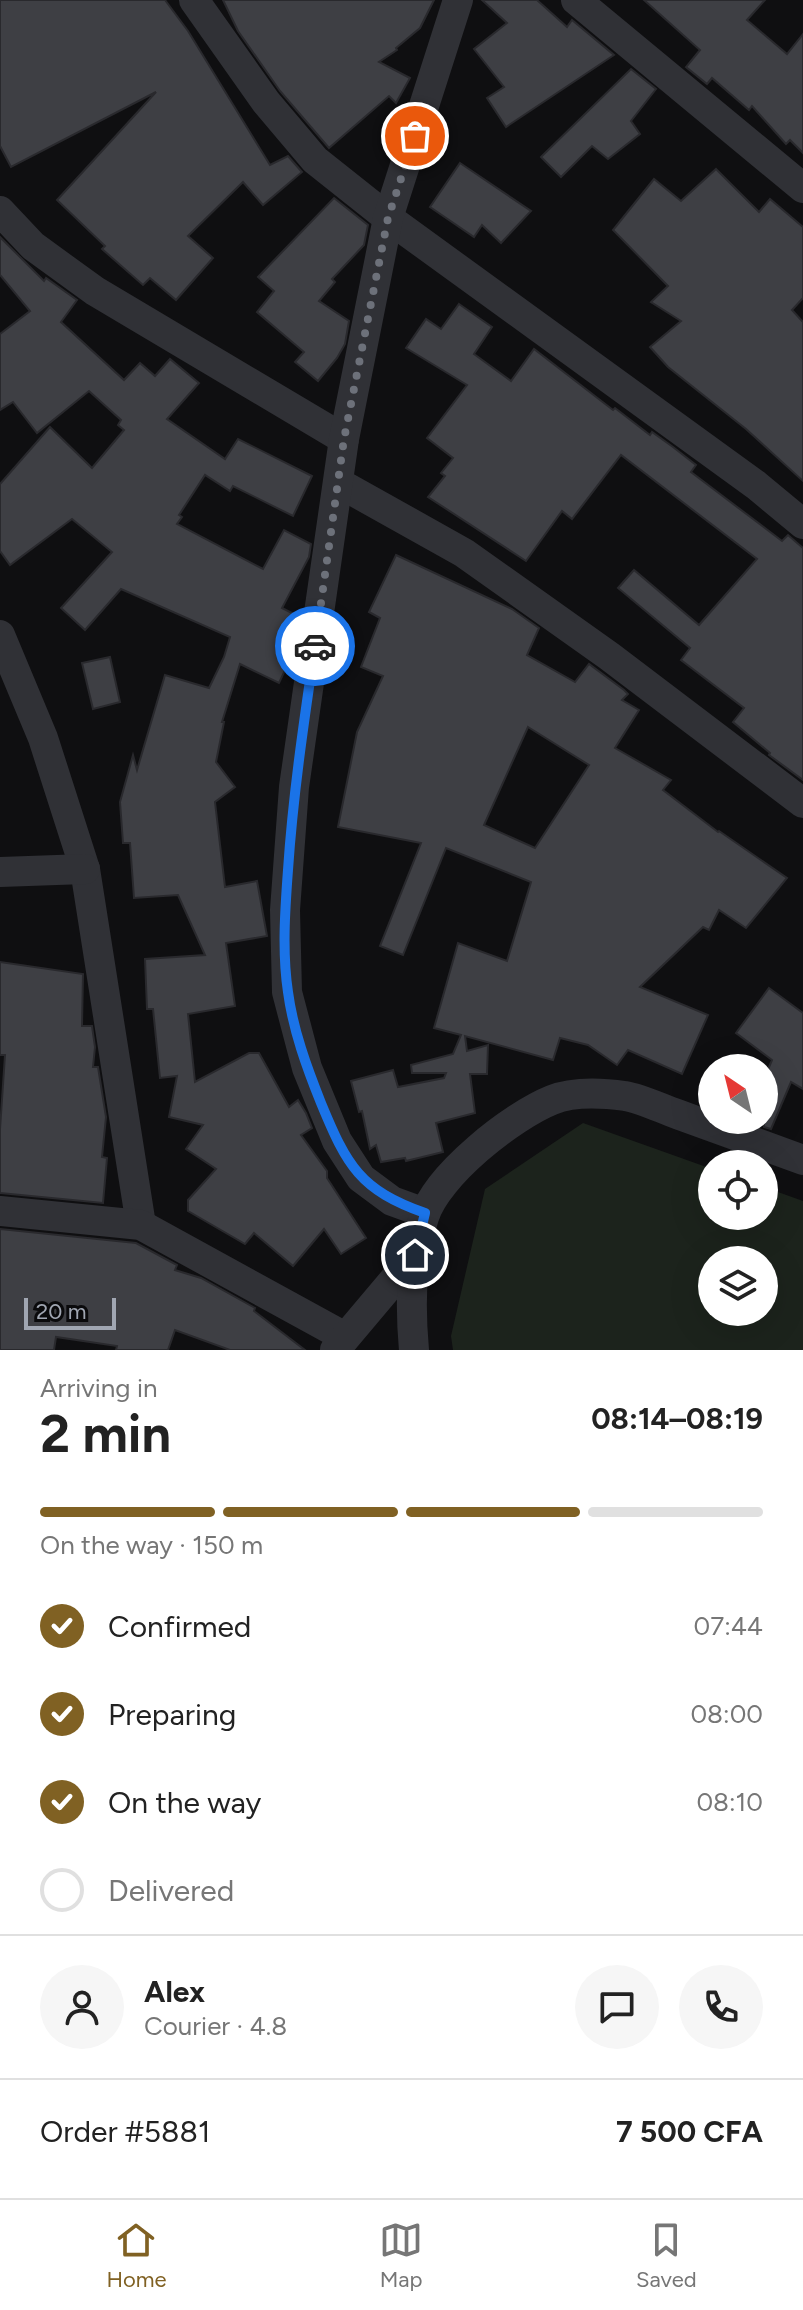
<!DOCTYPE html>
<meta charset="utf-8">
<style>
:root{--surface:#fff;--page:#f6f6f6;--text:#222;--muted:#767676;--line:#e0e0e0;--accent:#806123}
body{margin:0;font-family:Figtree,sans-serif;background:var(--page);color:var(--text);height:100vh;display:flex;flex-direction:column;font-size:30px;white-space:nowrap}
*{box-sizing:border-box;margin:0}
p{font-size:26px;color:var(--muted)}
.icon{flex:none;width:44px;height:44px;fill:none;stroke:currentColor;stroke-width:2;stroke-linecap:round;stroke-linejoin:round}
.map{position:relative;height:1350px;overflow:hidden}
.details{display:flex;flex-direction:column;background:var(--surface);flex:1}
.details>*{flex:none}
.needle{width:52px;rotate:325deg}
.controls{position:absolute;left:698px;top:1054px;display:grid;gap:16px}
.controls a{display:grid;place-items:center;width:80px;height:80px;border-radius:50%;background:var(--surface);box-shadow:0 8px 32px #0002;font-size:40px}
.scale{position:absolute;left:24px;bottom:20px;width:92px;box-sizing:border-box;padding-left:8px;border:4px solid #a0a6b2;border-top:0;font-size:22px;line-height:28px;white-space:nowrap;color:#a0a6b2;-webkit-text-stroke:6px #0a0a0c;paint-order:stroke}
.pin{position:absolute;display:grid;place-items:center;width:68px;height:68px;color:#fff;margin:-34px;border:4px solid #fff;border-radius:50%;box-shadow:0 2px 8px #0007}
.courier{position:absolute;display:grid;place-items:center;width:80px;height:80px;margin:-40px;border:6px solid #1a73e8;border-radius:50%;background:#fff;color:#222;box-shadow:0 2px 10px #0007}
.summary em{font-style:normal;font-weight:700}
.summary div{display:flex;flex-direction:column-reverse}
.summary{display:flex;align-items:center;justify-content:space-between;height:136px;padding:0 40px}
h1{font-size:52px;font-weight:700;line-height:60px}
.bar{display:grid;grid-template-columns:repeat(4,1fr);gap:12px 8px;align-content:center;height:96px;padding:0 40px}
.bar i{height:10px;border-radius:6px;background:var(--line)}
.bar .selected{background:var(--accent)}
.bar p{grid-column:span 4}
.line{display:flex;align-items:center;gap:20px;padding:0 40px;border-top:2px solid var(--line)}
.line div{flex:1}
.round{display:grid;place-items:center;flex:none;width:84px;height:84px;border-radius:42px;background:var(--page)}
ol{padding:0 40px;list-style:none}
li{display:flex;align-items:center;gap:24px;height:88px}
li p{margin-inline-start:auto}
li .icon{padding:8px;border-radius:50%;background:var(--accent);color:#fff;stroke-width:4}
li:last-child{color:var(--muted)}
li i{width:44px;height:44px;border:4px solid var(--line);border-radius:50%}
.dock{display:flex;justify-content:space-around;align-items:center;height:112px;border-top:2px solid var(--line);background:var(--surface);font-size:22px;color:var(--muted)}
.dock a{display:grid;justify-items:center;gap:4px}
.dock .selected{color:var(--accent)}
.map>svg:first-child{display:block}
</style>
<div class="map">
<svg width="803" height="1350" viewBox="0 0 803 1350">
<rect width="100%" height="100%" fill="#0f0f11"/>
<path fill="#1c231c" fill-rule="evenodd" d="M583,1123L712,1169V1216H764V1187L803,1201V1350H453L451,1336L485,1189ZM712,1260H764V1312H712Z"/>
<g fill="#3e3f44" stroke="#29292d" stroke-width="2" fill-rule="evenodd">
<polygon points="0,0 165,0 188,31 270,165 288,156 302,172 263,205 243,182 188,236 213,258 176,300 150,278 143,285 102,249 105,246 57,200 156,92 11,167 0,146"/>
<polygon points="223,0 434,0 420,28 396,48 397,50 379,62 410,78 396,103 389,96 329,148 280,91 238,31"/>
<polygon points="482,0 537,0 567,27 572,20 614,55 506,127 487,98 504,87 474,49 507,23"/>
<polygon points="644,0 765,0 747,20 787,54 803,34 803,153 790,140 786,144 752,106 749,110 712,78 707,84 686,67 700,50"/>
<polygon points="631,69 656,89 631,121 640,134 608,159 592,146 561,177 541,157"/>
<polygon points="460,163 531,211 501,243 482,225 474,237 430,207"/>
<polygon points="716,169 759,212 770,199 803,227 803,298 792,310 803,322 803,481 746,429 668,367 650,347 681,321 651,302 668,286 613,230 654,179 681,201"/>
<polygon points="334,198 368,225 364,245 332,279 335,282 319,301 349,321 345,344 337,358 318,381 295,362 304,352 257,312 274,291 258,277"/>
<polygon points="0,237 44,281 46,278 77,300 61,322 124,380 140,363 155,376 170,359 199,383 167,419 225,459 238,439 312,476 293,516 233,486 230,491 205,475 179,515 182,517 177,524 263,569 284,530 311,544 309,557 282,608 300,617 296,647 279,683 240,664 222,722 224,722 216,762 235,787 215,802 225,887 257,881 267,936 226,943 235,1006 188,1014 195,1082 249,1053 259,1053 289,1107 298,1100 306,1113 312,1128 301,1135 327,1171 327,1178 366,1238 341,1254 324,1229 293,1266 254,1233 245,1244 188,1211 188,1200 216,1169 186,1149 203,1125 169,1117 177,1076 160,1078 153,1009 147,1009 145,959 205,955 178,895 134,898 130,843 123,843 120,802 133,755 137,770 165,675 209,688 224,657 230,637 121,589 85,630 61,608 112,552 72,519 10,565 0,551 0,484 50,427 92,468 124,430 118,425 121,420 89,391 37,433 13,402 0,410 0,334 30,311 0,275"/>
<polygon points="459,304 492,327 474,354 511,381 534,349 613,410 615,408 650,435 652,432 673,447 696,465 691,472 782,541 788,535 803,548 803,780 769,755 770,753 733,722 744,708 681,660 690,648 618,588 634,570 699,625 757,559 621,455 572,519 562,511 526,561 428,497 445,476 441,473 453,458 427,438 467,385 406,348 426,319 441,329"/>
<path d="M396,555L512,609L539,628L527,655L575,682L589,664L624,690L628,694L622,700L639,710L615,748L671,780L663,790L718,832L719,831L787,878L746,928L719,910L709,930L703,927L640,987L708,1015L682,1074L628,1050L617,1065L588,1045L560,1038L553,1060L465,1036L467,1051L488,1045L487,1074H470L475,1113L436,1123L443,1152L406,1161L405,1158L381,1162L376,1145L370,1149L362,1111L359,1112L351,1081L393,1070L398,1087L444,1078L446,1073H412L411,1065L453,1054L461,1035L434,1028L458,943L507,961L531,882L446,848L403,955L380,946L421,843L338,827L357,732L383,676L361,667L380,618L369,612ZM528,727L589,765L535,848L484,825Z"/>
<polygon points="110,657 120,702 93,709 82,663"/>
<polygon points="0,962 83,974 82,1026 92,1026 95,1047 93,1067 98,1067 106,1117 102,1157 107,1158 103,1203 0,1193 0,1129 5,1055 0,1055"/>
<polygon points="769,988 803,1013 803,1089 791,1082 771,1129 764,1127 764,1079 772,1060 736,1033"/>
<polygon points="0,1229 136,1243 177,1265 175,1270 201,1278 255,1308 254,1311 305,1350 230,1350 175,1330 168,1350 116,1350 117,1346 56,1337 54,1350 0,1350"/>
</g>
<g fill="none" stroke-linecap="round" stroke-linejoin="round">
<g stroke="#303136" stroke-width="30">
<polyline points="194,0 266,102 315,160 388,218 756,485 803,524"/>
<polyline points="576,0 803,188"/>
<polyline points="0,211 33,246 95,291 344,439"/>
<polyline points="339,483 464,553 609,656 803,803"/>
<polyline points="0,635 43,738 85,869 141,1225"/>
<polyline points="0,872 85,869"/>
<polyline points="0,1211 141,1225 345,1337"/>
<polyline points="425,1213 392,1201 361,1178 337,1141 307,1068 287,992 285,910 294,787 344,439 388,218 458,0"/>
<polyline points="335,1350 415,1255"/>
<path d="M414,1350C410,1306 410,1260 424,1217C437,1175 512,1116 552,1100C574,1091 603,1093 625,1096C642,1099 660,1108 677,1114C719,1129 761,1145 803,1160"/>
</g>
</g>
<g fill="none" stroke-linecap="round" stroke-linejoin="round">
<polyline stroke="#6d717a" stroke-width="8" stroke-dasharray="0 14.4" points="315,646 344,439 388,218 415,136"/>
<path stroke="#1a73e8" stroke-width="10" d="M315,646C304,721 293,795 288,870C285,910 282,953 288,992C293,1030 307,1068 321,1103C347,1166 360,1190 425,1213L415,1255"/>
</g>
</svg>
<div class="controls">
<a><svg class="needle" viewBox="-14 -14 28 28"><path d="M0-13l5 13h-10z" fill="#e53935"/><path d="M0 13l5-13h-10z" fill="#767676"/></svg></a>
<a><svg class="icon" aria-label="locate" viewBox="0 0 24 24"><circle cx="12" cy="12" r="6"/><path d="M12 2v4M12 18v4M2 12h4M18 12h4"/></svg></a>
<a><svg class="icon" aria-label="layers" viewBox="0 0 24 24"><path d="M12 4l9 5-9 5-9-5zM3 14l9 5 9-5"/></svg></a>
</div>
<div class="scale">20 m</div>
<div class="pin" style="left:415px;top:136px;background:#ea580c"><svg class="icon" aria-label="bag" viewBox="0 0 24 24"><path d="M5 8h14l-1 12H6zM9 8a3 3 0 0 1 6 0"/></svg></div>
<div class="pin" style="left:415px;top:1255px;background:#1f2937"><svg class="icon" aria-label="home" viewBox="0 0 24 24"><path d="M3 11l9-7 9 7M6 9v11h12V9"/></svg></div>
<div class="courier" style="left:315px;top:646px"><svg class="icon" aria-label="car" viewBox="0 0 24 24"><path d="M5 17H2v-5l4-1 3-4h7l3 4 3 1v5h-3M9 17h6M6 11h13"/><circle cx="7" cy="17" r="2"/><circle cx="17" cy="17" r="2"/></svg></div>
</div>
<section class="details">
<div class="summary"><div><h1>2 min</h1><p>Arriving in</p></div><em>08:14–08:19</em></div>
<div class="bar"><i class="selected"></i><i class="selected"></i><i class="selected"></i><i></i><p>On the way · 150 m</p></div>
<ol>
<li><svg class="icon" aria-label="check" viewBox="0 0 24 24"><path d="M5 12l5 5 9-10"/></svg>Confirmed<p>07:44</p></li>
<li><svg class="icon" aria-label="check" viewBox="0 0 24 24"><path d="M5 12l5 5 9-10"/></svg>Preparing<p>08:00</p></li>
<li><svg class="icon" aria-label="check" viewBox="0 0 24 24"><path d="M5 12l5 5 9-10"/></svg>On the way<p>08:10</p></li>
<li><i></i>Delivered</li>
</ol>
<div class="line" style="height:144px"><a class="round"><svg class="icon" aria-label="person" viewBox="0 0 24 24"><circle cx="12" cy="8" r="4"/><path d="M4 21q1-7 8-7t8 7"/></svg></a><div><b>Alex</b><p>Courier · 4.8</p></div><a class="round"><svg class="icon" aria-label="chat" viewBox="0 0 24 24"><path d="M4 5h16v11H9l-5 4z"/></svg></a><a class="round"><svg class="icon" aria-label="phone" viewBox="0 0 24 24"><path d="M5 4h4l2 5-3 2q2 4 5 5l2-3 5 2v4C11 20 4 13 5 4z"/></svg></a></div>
<div class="line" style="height:104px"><div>Order #5881</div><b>7 500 CFA</b></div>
</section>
<nav class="dock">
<a class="selected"><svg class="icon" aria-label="home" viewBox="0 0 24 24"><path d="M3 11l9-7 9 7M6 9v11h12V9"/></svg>Home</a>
<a><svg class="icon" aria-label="map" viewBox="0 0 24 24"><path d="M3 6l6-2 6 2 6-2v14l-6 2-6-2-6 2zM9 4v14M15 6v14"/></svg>Map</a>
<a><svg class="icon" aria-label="saved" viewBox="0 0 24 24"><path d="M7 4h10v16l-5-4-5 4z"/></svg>Saved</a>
</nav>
